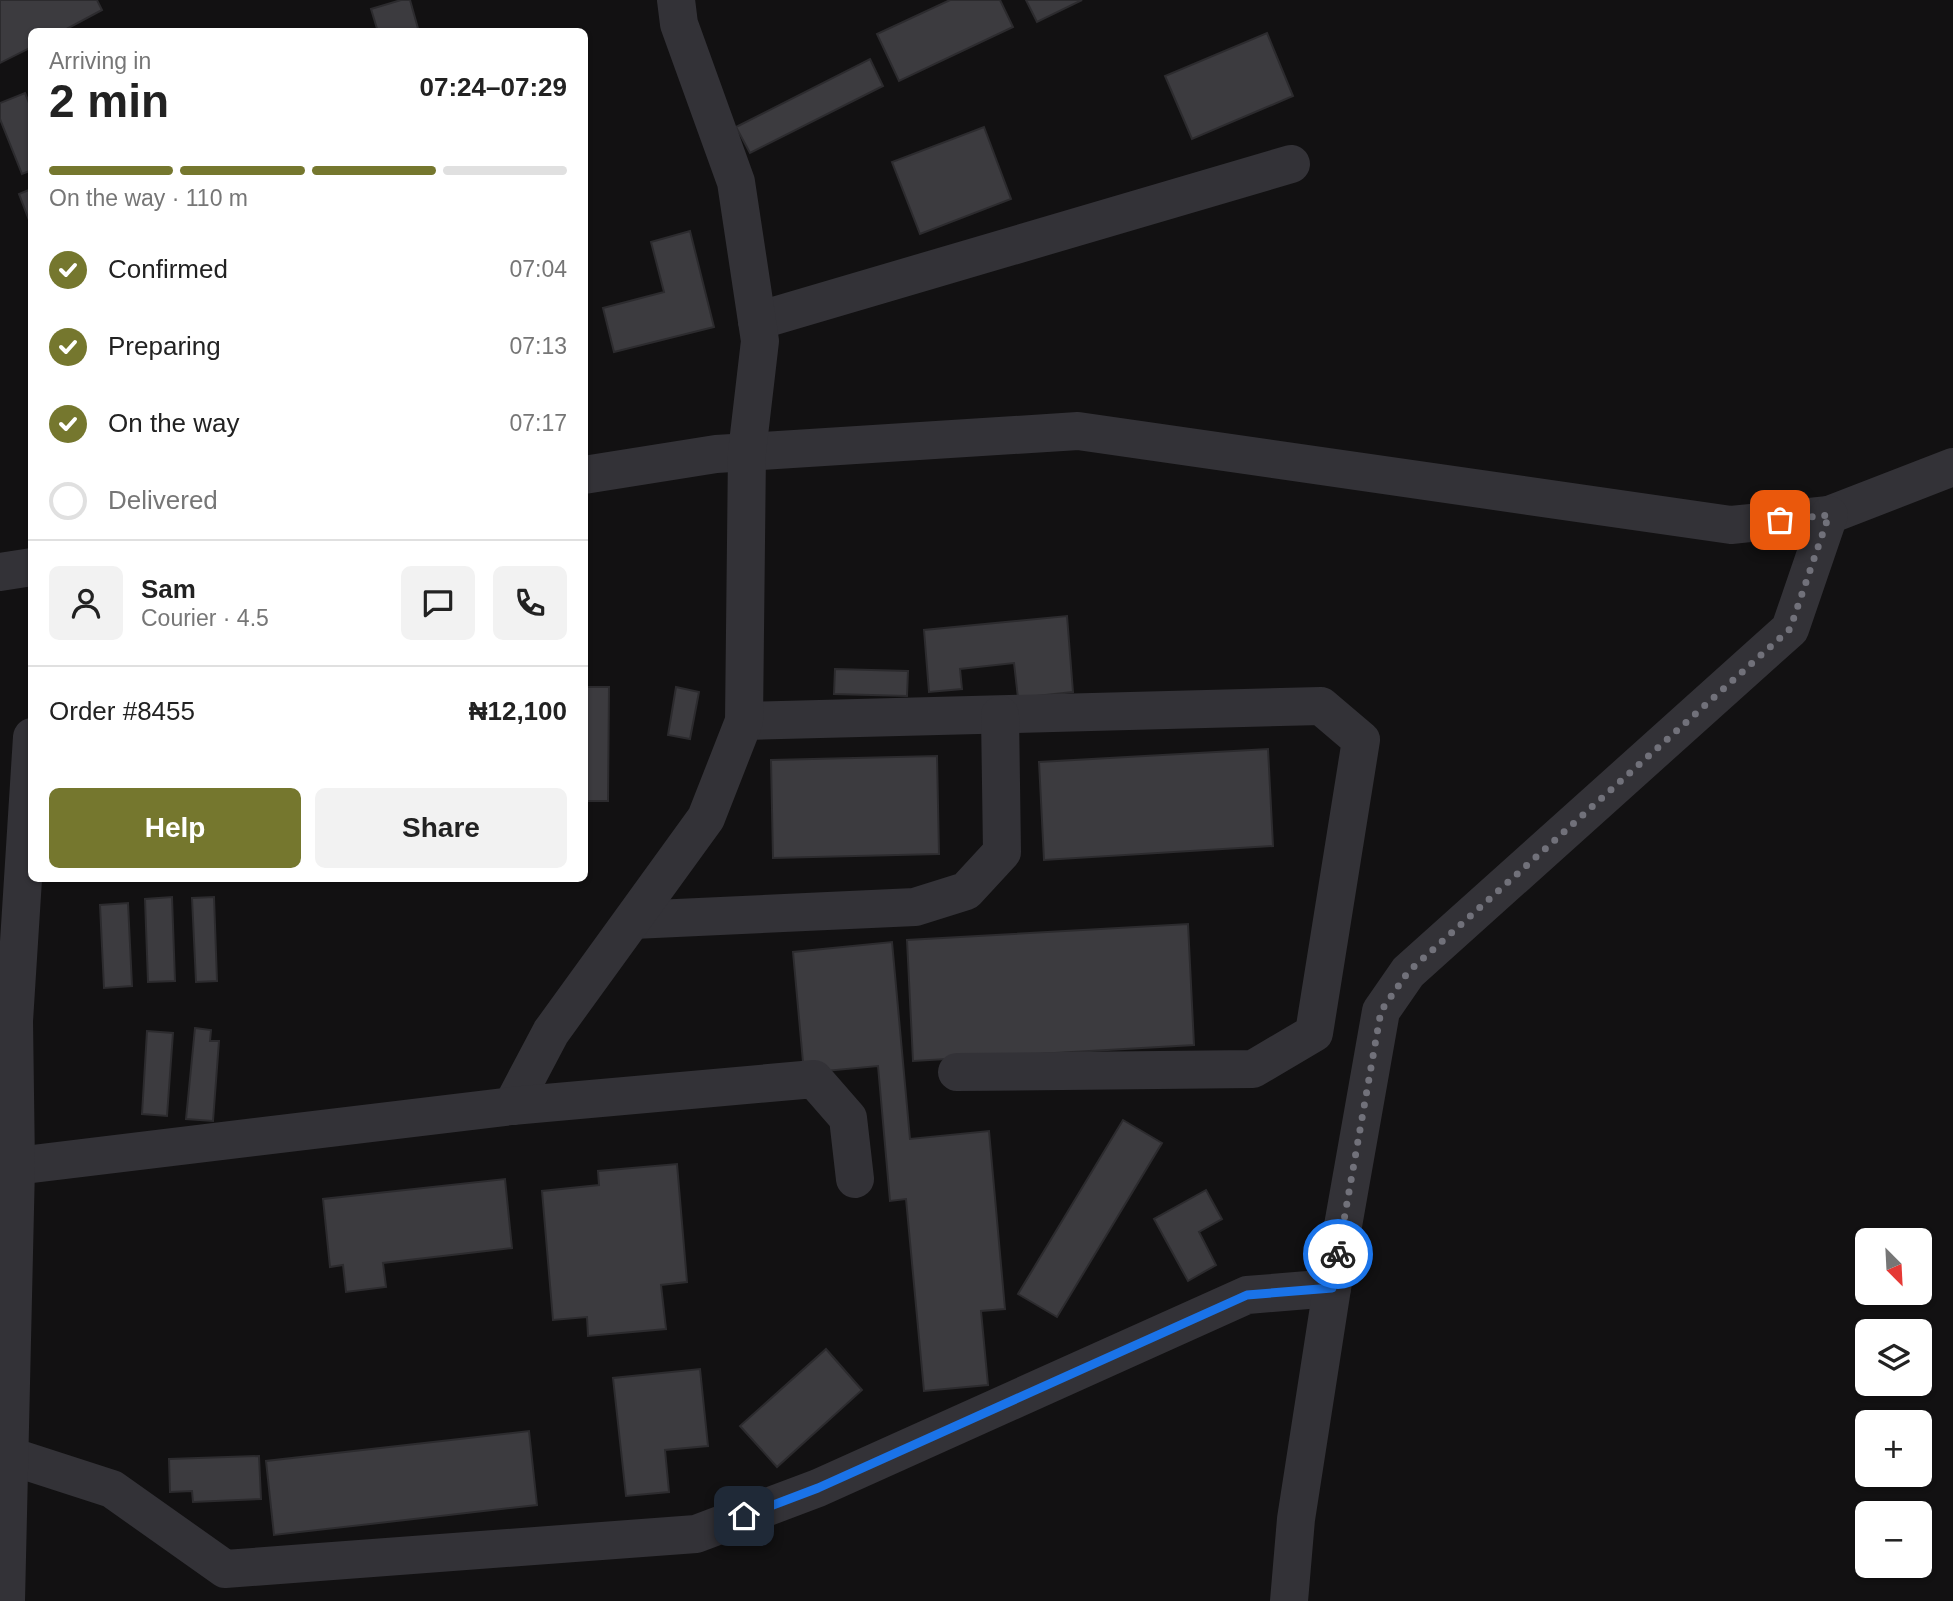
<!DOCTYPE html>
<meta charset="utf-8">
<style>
:root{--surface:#fff;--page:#f2f2f2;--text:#222;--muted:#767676;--line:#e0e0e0;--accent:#75772e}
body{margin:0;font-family:Arial,sans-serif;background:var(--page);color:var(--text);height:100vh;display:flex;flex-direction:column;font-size:26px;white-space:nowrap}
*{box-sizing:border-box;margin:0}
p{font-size:23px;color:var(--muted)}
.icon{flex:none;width:38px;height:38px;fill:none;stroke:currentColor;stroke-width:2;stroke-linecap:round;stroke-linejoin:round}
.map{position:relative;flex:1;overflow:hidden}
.drawer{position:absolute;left:28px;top:28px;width:560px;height:854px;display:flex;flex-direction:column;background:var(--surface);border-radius:10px;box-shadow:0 2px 5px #0004}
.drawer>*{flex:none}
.needle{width:46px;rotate:156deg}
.buttons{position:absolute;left:1855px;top:1228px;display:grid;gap:14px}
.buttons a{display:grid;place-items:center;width:77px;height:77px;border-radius:10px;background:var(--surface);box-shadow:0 2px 5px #0004;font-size:35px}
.pin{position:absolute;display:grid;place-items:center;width:60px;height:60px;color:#fff;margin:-30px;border-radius:14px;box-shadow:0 4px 10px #0006}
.courier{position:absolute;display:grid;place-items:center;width:70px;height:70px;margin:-35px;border:5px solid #1a73e8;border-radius:50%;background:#fff;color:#222;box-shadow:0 2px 9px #0007}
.overview em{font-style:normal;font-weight:700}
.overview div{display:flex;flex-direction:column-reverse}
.overview{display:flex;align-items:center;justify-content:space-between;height:119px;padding:0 21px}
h1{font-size:46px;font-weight:700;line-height:52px}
.bar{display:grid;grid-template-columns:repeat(4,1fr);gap:10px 7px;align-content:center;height:84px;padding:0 21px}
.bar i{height:9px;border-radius:5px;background:var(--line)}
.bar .active{background:var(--accent)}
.bar p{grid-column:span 4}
.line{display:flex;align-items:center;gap:18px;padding:0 21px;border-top:2px solid var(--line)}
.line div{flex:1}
.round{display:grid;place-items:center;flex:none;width:74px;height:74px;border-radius:10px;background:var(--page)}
ol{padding:0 21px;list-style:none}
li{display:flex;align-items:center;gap:21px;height:77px}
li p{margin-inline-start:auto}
li .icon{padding:7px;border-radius:50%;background:var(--accent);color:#fff;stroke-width:4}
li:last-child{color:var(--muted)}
li i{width:38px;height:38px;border:4px solid var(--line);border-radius:50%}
.button{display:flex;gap:14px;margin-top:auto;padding:14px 21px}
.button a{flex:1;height:80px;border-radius:10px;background:var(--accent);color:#fff;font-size:28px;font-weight:700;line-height:80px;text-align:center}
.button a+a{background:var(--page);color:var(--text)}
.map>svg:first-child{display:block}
</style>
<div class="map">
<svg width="1953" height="1601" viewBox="0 0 1953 1601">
<rect width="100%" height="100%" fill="#121112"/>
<g fill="#3c3b3f" stroke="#2c2b2e" stroke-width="2">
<polygon points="0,0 97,0 102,10 61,32 32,32 32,47 0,63"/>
<polygon points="401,0 410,0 419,32 378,32 371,9"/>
<polygon points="950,0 1000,0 1013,27 899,81 877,34"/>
<polygon points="1026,0 1082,0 1037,22"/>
<polygon points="1267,33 1293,96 1192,139 1165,76"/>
<polygon points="870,59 883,86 750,153 736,127"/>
<polygon points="25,93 32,110 32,170 22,174 0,119 0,103"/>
<polygon points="984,127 1011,199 920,234 892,162"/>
<polygon points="31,189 32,189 32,228 19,194"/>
<polygon points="690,231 714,327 614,352 603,308 664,292 651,242"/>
<polygon points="1067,616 1073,692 1018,698 1014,663 960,669 962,689 929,692 924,630"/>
<polygon points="835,669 908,671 907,696 834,694"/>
<polygon points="584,687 609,687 608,801 584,801"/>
<polygon points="676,687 699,692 690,739 668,735"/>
<polygon points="1268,749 1273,846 1044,860 1039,762"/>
<polygon points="937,756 939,854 773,858 771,760"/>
<polygon points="172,897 175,981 148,982 145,899"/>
<polygon points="214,897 217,981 196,982 192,898"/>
<polygon points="128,903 132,986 104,988 100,905"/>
<polygon points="1188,924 1194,1045 913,1061 907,940"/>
<polygon points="892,942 910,1139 989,1131 1005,1309 981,1311 988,1385 924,1391 906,1199 890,1201 878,1066 804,1073 793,952"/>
<polygon points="195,1028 211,1030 210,1041 219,1041 213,1121 186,1119"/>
<polygon points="147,1031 173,1033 167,1116 142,1114"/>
<polygon points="1123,1120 1162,1143 1057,1317 1018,1294"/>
<polygon points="677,1164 687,1282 661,1285 666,1329 588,1336 587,1317 553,1320 542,1191 599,1185 598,1171"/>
<polygon points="505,1179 512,1248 383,1263 386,1287 346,1292 343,1265 330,1267 323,1199"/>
<polygon points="1206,1190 1222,1219 1199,1232 1216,1265 1188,1281 1154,1219"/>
<polygon points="826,1349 862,1390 777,1467 740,1426"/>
<polygon points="700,1369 708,1446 665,1450 669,1492 626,1496 613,1378"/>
<polygon points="529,1431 537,1505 274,1535 266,1461"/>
<polygon points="259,1456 261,1499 193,1502 192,1491 170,1492 169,1459"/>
</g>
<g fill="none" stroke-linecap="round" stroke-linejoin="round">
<g stroke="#333237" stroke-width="38">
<polyline points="757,321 1291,164"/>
<polyline points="584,475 716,454 1078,431 1731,525 1829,515 1953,467"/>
<polyline points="0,572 32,567"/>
<polyline points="744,721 1321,706 1361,740 1314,1033 1253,1069 957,1072"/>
<polyline points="633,920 915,907 966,891 1002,852 1000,715"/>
<polyline points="512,1106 551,1032 706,818 744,721 747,452 760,341 736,182 679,24 676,0"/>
<polyline points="16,1166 512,1106 814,1079 848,1118 855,1179"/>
<polyline points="10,1456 112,1489 225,1569 696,1534 818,1488 1247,1295 1332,1288"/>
<polyline points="6,1601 16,1166 14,1021 32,737"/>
<polyline points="1289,1601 1296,1519 1332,1288 1381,1011 1408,972 1790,629 1829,515"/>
</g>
</g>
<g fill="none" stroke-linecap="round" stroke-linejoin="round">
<polyline stroke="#71717a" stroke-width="7" stroke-dasharray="0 12.6" points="1338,1254 1381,1011 1408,972 1790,629 1829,515 1780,520"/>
<polyline stroke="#1a73e8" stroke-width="9" points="744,1516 818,1488 1247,1295 1332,1288 1338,1254"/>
</g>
</svg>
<div class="buttons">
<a><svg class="needle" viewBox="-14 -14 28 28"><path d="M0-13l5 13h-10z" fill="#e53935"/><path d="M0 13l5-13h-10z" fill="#767676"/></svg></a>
<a><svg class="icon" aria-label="layers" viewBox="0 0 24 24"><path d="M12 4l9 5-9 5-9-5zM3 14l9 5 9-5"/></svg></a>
<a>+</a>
<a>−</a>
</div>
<div class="pin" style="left:1780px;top:520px;background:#ea580c"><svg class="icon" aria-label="bag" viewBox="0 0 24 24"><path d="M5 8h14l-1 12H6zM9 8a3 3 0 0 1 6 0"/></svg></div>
<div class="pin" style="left:744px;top:1516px;background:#1f2937"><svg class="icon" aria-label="home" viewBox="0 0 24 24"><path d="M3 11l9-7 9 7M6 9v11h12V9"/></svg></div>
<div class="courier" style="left:1338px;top:1254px"><svg class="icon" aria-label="bike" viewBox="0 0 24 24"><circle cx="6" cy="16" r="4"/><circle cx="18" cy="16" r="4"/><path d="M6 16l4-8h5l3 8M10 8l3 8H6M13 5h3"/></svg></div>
<section class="drawer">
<div class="overview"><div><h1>2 min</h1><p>Arriving in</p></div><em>07:24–07:29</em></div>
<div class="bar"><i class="active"></i><i class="active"></i><i class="active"></i><i></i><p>On the way · 110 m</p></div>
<ol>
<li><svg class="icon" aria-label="check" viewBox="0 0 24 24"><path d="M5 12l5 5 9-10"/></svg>Confirmed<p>07:04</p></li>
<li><svg class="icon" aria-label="check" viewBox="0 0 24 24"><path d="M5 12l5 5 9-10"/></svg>Preparing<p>07:13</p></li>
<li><svg class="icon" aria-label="check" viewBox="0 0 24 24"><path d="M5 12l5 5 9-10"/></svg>On the way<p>07:17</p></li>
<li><i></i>Delivered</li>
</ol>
<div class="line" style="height:126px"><a class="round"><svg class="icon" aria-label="person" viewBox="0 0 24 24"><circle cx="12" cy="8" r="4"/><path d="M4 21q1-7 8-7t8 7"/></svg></a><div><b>Sam</b><p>Courier · 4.5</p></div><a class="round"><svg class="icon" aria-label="chat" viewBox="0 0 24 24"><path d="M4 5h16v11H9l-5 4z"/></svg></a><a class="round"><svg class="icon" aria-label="phone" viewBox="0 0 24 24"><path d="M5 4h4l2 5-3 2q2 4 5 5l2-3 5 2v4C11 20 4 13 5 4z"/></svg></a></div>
<div class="line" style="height:91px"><div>Order #8455</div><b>₦12,100</b></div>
<div class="button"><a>Help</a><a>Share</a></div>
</section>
</div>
